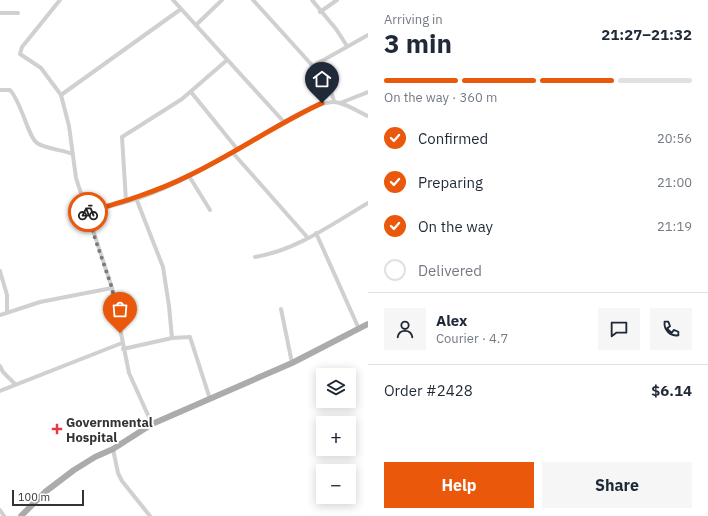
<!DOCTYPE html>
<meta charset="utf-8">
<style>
:root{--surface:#fff;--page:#f6f6f7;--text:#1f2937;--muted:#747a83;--line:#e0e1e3;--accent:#ea580c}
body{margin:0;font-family:"IBM Plex Sans",sans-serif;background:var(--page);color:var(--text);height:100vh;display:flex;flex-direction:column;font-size:15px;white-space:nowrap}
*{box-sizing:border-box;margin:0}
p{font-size:13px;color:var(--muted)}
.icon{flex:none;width:22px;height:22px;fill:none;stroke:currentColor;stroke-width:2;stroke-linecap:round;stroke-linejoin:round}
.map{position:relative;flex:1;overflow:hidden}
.sheet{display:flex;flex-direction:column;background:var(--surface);width:340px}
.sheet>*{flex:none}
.controls{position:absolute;left:316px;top:368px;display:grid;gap:8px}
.controls a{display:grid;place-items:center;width:40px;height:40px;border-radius:0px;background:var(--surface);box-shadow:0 2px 10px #0003;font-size:20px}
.scale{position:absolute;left:12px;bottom:10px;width:72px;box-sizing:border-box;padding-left:4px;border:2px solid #333;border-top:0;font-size:11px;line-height:14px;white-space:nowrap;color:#333;-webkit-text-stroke:3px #fff;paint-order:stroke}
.pin{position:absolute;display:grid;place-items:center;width:34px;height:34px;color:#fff;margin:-41px -17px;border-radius:50% 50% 50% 0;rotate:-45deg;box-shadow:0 0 4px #0007}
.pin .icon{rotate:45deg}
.courier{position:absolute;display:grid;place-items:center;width:40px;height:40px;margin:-20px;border:3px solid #ea580c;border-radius:50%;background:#fff;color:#222;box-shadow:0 1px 5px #0007}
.head em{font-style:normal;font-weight:700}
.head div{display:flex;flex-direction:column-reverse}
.head{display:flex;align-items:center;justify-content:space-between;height:68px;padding:0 16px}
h1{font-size:26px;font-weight:700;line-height:30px}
.bar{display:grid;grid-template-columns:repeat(4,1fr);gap:6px 4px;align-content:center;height:48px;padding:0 16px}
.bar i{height:5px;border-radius:3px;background:var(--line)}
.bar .active{background:var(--accent)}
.bar p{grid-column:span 4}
.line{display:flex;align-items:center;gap:10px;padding:0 16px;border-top:1px solid var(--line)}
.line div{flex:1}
.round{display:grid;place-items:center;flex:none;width:42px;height:42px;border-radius:0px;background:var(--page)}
ol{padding:0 16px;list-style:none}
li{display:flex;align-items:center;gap:12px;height:44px}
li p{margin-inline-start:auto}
li .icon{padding:4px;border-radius:50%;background:var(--accent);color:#fff;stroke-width:4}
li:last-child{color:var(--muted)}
li i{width:22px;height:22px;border:2px solid var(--line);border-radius:50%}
.button{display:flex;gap:8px;margin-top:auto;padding:8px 16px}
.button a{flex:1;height:46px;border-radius:0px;background:var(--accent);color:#fff;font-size:16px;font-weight:700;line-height:46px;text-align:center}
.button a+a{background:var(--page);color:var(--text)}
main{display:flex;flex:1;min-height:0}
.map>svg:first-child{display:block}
</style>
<main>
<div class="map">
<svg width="368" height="516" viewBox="0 0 368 516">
<rect width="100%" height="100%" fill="#fff"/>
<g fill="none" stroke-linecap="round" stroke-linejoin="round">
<g stroke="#d0d0d0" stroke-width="4">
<polyline points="60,0 22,47 20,54 41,68 61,95 69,126 76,178 112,288 129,373 152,424"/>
<polyline points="173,0 284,122"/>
<polyline points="253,0 320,74 331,91 334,101"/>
<polyline points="312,0 336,29 347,46"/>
<polyline points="320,12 337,0"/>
<polyline points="0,13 18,13"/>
<polyline points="197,24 222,0"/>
<polyline points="313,66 368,35"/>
<path d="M0,90H10C22,103 28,137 37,143C46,149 63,150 73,154"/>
<polyline points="191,92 238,150"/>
<polyline points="61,95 181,9"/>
<polyline points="340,103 368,92"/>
<polyline points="233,153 308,238"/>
<polyline points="189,176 210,210"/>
<polyline points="136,198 163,267 169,306 172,338"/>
<polyline points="126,201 122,137 182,99 227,60"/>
<path d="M86,212C103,208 120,204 136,199C170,188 201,170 232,153C258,139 304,105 332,102C343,101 358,112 368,116"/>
<polyline points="316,233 359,329"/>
<path d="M255,257C297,250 332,224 368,203"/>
<polyline points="0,271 7,295 7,312"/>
<polyline points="281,309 292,363"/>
<polyline points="0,315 40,302 112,288"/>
<polyline points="123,349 172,338 190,337 210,399"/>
<polyline points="0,366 3,372 15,384"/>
<polyline points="0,391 122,343"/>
<polyline points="113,449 118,473 122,481 150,516"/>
<polyline points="0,510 4,516"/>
</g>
<polyline stroke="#ababab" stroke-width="6" points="21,516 45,492 74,470 95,457 113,449 152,424 292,363 368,324"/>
</g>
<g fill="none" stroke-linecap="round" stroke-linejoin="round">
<polyline stroke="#7a7a7a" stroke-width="4" stroke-dasharray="0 7.2" points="88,212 86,212 112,288 120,333"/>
<path stroke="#ea580c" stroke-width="5" d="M88,212C122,202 156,192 188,176C234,154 275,125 322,103"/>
</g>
<path fill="#e63946" stroke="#fff" stroke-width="1.5" d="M55 423h4v4h4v4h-4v4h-4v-4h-4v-4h4z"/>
<g text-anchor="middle" stroke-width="4" stroke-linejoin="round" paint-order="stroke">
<g font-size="13" font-weight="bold" fill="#333" stroke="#fff" text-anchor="start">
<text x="66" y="427">Governmental<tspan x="66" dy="15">Hospital</tspan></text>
</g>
</g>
</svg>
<div class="controls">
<a><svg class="icon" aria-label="layers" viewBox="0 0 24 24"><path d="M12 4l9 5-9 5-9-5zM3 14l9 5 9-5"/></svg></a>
<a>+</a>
<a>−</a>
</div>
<div class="scale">100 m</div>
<div class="pin" style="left:120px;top:333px;background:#ea580c"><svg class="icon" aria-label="bag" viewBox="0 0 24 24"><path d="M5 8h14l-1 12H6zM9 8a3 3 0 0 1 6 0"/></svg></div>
<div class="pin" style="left:322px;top:103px;background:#1f2937"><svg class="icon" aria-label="home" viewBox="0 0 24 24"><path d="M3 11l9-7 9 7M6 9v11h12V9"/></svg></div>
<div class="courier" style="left:88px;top:212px"><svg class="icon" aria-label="bike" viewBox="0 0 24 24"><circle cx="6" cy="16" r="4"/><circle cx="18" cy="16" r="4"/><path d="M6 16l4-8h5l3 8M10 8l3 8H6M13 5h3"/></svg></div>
</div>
<section class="sheet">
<div class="head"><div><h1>3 min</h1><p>Arriving in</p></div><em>21:27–21:32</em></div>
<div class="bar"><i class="active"></i><i class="active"></i><i class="active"></i><i></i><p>On the way · 360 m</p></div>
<ol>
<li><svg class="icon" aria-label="check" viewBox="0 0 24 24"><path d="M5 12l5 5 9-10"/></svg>Confirmed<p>20:56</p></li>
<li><svg class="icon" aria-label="check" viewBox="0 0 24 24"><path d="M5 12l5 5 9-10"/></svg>Preparing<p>21:00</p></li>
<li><svg class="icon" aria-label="check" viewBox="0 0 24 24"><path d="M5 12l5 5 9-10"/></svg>On the way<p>21:19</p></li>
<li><i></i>Delivered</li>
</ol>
<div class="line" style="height:72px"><a class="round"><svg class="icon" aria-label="person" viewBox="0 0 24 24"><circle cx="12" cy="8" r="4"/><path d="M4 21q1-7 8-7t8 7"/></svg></a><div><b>Alex</b><p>Courier · 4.7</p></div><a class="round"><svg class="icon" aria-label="chat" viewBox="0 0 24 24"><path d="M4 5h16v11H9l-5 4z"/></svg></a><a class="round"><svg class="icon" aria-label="phone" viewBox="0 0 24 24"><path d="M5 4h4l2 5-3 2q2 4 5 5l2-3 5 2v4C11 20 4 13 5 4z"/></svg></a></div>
<div class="line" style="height:52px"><div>Order #2428</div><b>$6.14</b></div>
<div class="button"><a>Help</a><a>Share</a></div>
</section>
</main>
